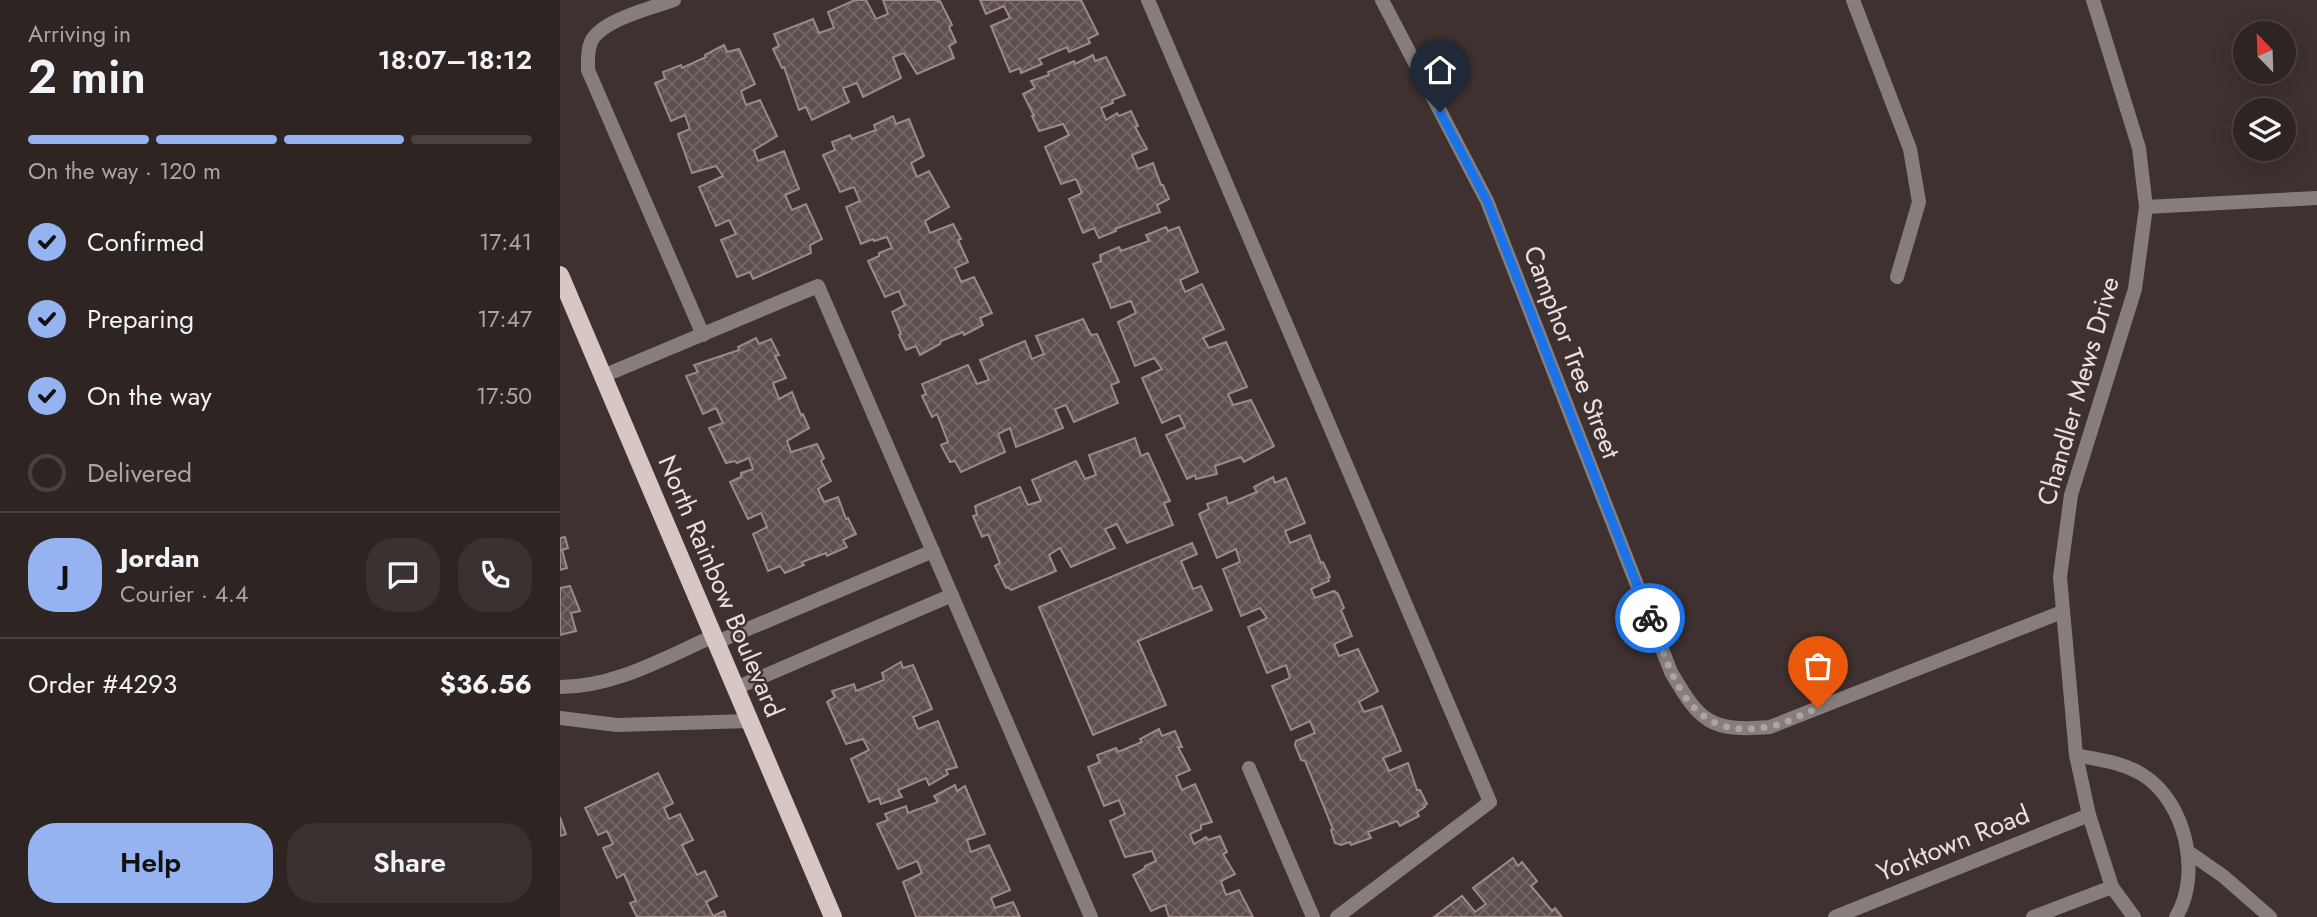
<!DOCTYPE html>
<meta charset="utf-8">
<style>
:root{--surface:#2e2523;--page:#3a3130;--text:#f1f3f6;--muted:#a7a5a6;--line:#494241;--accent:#95b2f1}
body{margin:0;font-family:Jost,sans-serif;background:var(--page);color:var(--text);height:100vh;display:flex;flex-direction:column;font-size:26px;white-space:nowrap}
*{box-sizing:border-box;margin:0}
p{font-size:23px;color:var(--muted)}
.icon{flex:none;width:38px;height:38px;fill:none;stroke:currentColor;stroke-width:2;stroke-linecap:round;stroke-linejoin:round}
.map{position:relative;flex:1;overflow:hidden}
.panel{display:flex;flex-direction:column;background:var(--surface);width:560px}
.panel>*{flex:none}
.needle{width:46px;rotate:337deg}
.tools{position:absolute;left:1673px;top:21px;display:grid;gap:14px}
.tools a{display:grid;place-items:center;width:63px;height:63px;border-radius:50%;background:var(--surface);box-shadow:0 7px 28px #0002,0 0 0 2px var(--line);font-size:35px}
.pin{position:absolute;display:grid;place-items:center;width:60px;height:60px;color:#fff;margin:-72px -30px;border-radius:50% 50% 50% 0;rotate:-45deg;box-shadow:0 0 7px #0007}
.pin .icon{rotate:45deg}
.courier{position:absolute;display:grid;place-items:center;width:70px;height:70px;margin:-35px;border:5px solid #1a73e8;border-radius:50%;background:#fff;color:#222;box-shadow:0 2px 9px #0007}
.summary em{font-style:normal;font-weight:600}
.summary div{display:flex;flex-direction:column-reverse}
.summary{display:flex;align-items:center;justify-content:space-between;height:119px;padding:0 28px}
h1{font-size:46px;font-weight:600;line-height:52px}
.bar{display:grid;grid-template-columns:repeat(4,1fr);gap:10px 7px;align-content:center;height:84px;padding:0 28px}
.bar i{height:9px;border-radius:5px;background:var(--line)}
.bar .on{background:var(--accent)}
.bar p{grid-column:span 4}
.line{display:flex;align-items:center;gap:18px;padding:0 28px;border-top:2px solid var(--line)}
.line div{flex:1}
.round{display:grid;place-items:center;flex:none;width:74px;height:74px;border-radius:28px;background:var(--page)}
ol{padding:0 28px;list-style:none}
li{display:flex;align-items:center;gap:21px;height:77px}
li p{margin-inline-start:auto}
li .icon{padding:7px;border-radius:50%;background:var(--accent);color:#111;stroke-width:4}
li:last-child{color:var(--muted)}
li i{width:38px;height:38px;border:4px solid var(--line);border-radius:50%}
.action{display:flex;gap:14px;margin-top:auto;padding:14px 28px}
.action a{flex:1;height:80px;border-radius:28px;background:var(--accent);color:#111;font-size:28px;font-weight:600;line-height:80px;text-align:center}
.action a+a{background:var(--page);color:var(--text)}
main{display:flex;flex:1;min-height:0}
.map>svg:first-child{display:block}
</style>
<main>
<section class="panel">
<div class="summary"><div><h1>2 min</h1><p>Arriving in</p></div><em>18:07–18:12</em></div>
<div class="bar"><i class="on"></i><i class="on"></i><i class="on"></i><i></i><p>On the way · 120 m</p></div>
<ol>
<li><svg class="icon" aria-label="check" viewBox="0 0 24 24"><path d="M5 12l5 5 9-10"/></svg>Confirmed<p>17:41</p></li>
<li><svg class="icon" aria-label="check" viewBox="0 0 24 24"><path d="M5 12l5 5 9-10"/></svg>Preparing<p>17:47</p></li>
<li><svg class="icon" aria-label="check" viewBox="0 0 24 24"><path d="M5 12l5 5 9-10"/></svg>On the way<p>17:50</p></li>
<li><i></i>Delivered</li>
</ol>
<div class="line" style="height:126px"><b class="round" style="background:var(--accent);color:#111">J</b><div><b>Jordan</b><p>Courier · 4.4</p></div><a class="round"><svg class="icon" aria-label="chat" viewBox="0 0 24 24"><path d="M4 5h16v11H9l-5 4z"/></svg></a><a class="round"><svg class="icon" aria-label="phone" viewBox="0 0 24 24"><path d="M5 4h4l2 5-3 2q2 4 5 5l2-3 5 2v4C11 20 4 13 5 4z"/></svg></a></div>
<div class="line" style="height:91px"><div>Order #4293</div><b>$36.56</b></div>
<div class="action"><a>Help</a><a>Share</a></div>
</section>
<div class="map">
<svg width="1757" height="917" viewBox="0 0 1757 917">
<defs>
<pattern id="building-cross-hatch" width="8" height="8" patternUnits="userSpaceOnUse" patternTransform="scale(1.75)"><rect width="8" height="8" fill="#5d4f4d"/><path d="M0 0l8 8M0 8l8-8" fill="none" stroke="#746866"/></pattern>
</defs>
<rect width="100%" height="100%" fill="#3e312f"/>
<g fill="url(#building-cross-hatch)" stroke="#9b8a88" stroke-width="2">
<polygon points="295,0 306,0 316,19 328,14 323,0 377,0 378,2 380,1 392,25 389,27 396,42 389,46 394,58 357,74 344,53 333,57 341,78 303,97 297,83 283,88 289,102 252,120 246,107 239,110 224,67 222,68 213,49 219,46 214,34 253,19 259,33 274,28 268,12"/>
<polygon points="420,0 521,0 538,34 528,39 530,43 509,52 507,47 479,59 482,64 461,73 460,68 450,72 431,26 450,18 444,6 426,14"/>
<polygon points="164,45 167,52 179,49 195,84 181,91 186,105 200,100 217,136 194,150 198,161 224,151 239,189 225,195 232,210 246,204 262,239 250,245 251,253 193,279 190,272 177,277 161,240 176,234 169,220 156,226 139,187 163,176 156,166 132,173 118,134 130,129 125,115 111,121 95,83 105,79 103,72 121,65 122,68 146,57 145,55"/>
<polygon points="533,55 535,61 546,57 565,95 552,100 553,103 541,108 546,120 557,113 559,116 571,111 578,126 575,127 587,149 572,155 578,169 593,163 601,185 603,185 609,199 597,205 600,212 555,229 556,231 539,238 534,228 523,233 509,199 522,193 516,179 501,184 485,147 509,135 503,124 479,131 472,116 474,116 463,94 475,88 471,81 489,75 488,72 514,61 515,64"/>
<polygon points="333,116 336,124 349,119 364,156 351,163 357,177 369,171 389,207 365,221 370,233 393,224 401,239 398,240 408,262 395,268 401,282 414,277 432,313 420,318 423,325 404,335 403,332 381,341 380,344 360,355 356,346 346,350 339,335 341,334 332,312 345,305 339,291 325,297 308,261 319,256 319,253 332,248 327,237 314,241 313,239 301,244 286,207 300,201 294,187 280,192 263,155 275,150 272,142 290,135 292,139 316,130 314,125"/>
<polygon points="606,227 608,231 619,227 638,272 620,280 625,292 642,284 664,329 643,338 649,348 666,342 687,387 668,394 673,405 691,400 714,446 684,462 681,457 655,466 657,474 636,479 635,475 627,479 606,435 625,427 619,415 602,423 582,378 602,369 594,358 575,366 558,322 576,313 571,301 551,308 533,264 541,261 540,255 559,247 561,251 589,241 586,235"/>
<polygon points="523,319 531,335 537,334 559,382 551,385 558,403 514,422 506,405 495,409 503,428 456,447 450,428 438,434 445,452 401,472 395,461 390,462 381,445 388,442 377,414 372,417 362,396 366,394 362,384 408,365 417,384 429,380 420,360 465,341 472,359 484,354 476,336"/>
<polygon points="196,338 199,344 211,339 219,355 215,356 226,378 213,383 219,399 232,392 241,415 243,414 249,428 227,441 231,452 257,444 264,458 261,461 271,481 258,489 264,502 278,497 286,519 288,518 296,534 283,540 287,547 267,556 266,553 242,562 244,565 225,573 220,566 208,571 193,534 207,527 201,513 188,519 170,482 181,477 181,473 193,469 189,458 177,463 175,461 166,463 149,428 163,423 156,408 143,414 126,376 138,372 134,365 179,350 178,347"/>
<polygon points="575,438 581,456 588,453 610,501 604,503 613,525 567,543 557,524 545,529 555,548 511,567 500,548 489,555 496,571 451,590 448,587 446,588 435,566 440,563 428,534 422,537 413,516 417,515 415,506 460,487 468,505 481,501 472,480 516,461 525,479 536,475 529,455"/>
<polygon points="713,477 715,483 726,478 745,523 725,531 730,543 750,535 761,563 763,562 770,577 768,578 769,581 751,589 755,598 774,591 778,594 784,608 781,610 792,636 774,644 779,656 798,649 818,691 799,702 804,712 822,706 841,751 823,758 829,771 848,763 857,790 860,790 867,804 864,805 865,807 857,812 859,816 840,826 837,821 808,832 811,838 791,845 790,842 781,845 775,843 771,830 773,829 745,761 741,760 735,745 736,741 755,733 750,721 731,730 712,686 730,678 726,665 707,673 688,627 707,618 700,608 681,616 663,569 680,562 676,549 657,558 639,514 649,509 647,504 666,497 668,504 697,492 694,487"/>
<polygon points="5,537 8,548 2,550 7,568 0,570 0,538"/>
<polygon points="632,543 637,554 621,561 633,589 641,586 652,610 578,641 606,705 533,735 479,607"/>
<polygon points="10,586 20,611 11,613 16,631 0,635 0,588"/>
<polygon points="341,662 343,668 353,665 372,709 353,717 358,729 378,721 397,767 386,770 388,774 369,785 366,778 338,790 342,797 321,804 319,798 309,802 291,759 309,750 303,739 286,744 267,702 275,697 272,691 294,684 296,691 324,680 322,673"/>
<polygon points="599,729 602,736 615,731 622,747 618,747 630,770 616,776 622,790 635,784 652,822 641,825 641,829 630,834 634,844 646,837 648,840 660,836 667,852 663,854 675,874 661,881 666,895 679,890 693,917 609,917 605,905 591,911 573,875 584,869 585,866 596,861 592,851 565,857 550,821 565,814 559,800 544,806 528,767 540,762 537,755 556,748 558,752 582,742 580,739"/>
<polygon points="98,773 113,803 104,808 109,819 120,814 133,840 122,845 137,875 145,871 157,896 146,902 153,916 164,911 166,917 77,917 70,903 76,901 64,874 57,878 43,848 53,844 47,831 38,835 25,808"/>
<polygon points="395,785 397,791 405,786 425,834 407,840 411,852 429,845 450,890 431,898 435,908 453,902 460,917 356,917 343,882 362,873 357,861 338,869 317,824 328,820 325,814 346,806 348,813 378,802 374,796"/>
<polygon points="0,817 6,834 0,836"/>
<polygon points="953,858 958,866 962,862 977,881 971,886 992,911 995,908 1002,917 874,917 902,896 915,912 926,904 913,888"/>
</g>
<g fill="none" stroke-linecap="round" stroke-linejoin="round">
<g stroke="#857e7d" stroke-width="14">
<path d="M114,0C92,8 41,20 31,42C27,51 28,61 28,70L143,335"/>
<polyline points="588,0 930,802 777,917"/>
<polyline points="43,376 258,286 531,917"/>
<polyline points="157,642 373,551"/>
<polyline points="176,688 392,595"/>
<path d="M1516,755C1539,760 1563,762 1583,775C1626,802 1642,875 1616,917"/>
<polyline points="689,768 753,917"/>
<polyline points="1627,851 1663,876 1710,917"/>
</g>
<g stroke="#857e7d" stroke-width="14">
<path d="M822,0L927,201L1111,672C1140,722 1150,732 1210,727L1502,612"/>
<polyline points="1293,0 1350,149 1359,202 1337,277"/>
<polyline points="1533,0 1579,148 1586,207 1575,289 1511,495 1500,577 1516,755 1529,815 1552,887 1574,917"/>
<polyline points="1586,207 1757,198"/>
<path d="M0,687C55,687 104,658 154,636"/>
<polyline points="0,718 57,725 190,721"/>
<polyline points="1275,917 1529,815"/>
<polyline points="1473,917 1552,887"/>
</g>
<polyline stroke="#d6c7c5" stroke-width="18" points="0,275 273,917"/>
</g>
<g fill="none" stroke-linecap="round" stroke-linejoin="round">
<path stroke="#ada3a1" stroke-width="7" stroke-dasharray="0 12.6" d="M1090,618C1113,677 1128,741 1207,727C1224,725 1242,714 1258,708"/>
<polyline stroke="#1a73e8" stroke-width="9" points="880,112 927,201 1090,618"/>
</g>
<g text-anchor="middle" stroke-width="5" stroke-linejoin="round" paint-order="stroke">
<g font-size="26" fill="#e9e0df" stroke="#3e312f">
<text transform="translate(1012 352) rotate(69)" y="9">Camphor Tree Street</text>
<text transform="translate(1518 391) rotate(-74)" y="9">Chandler Mews Drive</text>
<text transform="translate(161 586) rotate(67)" y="9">North Rainbow Boulevard</text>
<text transform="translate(1393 843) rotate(-22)" y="9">Yorktown Road</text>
</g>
</g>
</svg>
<div class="tools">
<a><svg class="needle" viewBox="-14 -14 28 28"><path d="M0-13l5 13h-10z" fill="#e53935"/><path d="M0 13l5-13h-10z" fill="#a7a5a6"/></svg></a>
<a><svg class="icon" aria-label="layers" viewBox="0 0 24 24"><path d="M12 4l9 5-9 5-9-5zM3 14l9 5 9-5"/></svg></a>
</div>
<div class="pin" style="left:1258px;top:708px;background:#ea580c"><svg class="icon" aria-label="bag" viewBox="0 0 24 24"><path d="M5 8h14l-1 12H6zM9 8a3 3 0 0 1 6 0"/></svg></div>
<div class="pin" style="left:880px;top:112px;background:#1f2937"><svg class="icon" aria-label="home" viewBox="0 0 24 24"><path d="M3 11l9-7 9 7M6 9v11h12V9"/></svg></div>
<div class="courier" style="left:1090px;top:618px"><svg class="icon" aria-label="bike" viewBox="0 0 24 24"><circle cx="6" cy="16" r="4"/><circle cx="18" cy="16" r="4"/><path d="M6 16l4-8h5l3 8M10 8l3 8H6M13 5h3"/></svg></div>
</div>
</main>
